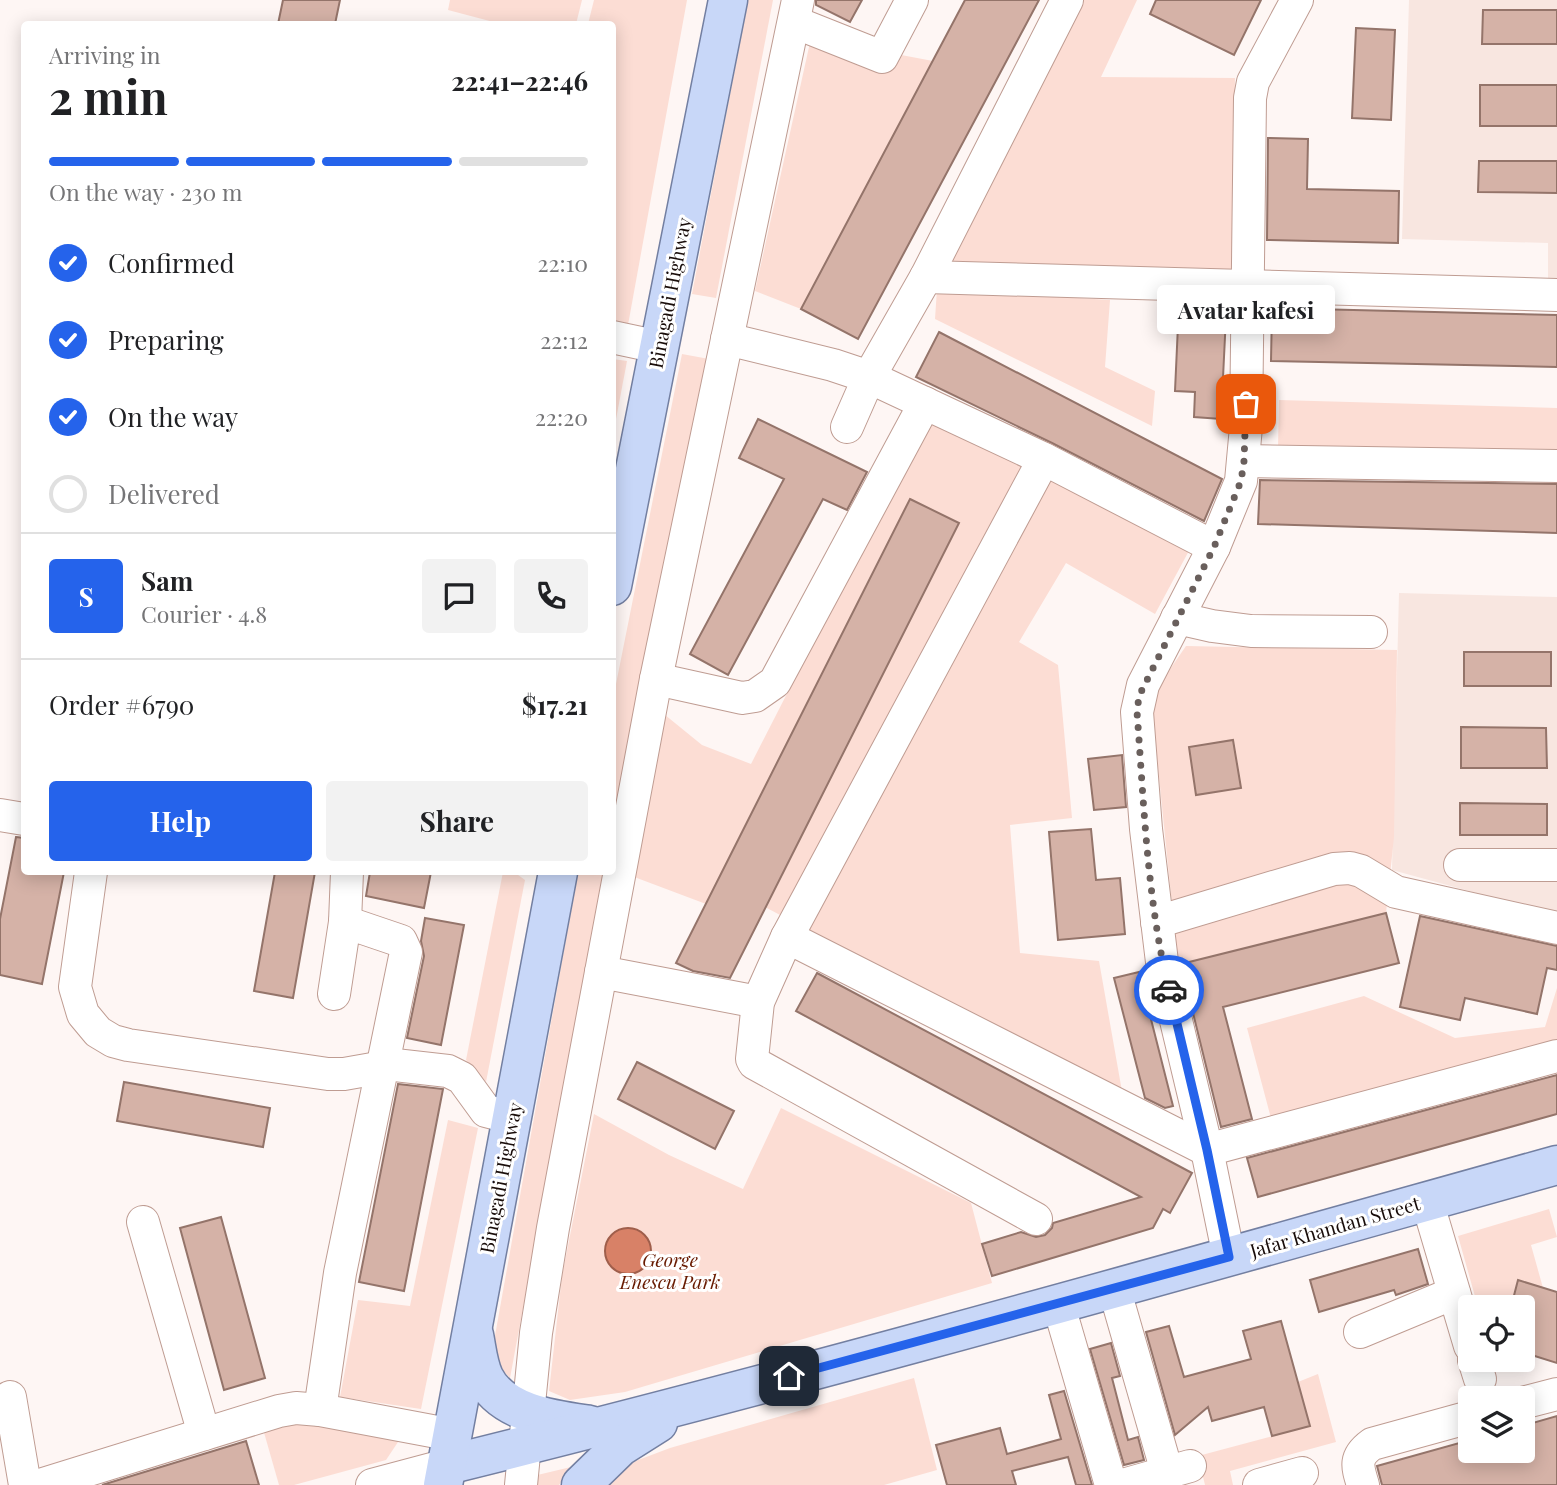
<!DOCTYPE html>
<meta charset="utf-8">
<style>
:root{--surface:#fff;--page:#f2f2f2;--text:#202124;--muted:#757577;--line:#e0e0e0;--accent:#2563eb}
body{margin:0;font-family:"Playfair Display",serif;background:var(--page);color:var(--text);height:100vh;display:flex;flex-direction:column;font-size:26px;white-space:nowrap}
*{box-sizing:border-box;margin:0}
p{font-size:23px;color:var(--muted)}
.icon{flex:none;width:38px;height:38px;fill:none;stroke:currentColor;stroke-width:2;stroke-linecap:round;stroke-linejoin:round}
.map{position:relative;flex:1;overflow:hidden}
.panel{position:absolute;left:21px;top:21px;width:595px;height:854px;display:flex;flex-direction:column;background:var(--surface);border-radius:7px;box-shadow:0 4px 18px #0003}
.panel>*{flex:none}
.tools{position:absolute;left:1458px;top:1295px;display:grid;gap:14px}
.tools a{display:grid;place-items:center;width:77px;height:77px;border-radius:7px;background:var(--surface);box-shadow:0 4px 18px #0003;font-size:35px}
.pin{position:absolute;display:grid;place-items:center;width:60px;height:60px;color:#fff;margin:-30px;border-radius:14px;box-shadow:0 4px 10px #0006}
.courier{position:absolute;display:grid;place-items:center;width:70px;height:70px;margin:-35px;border:5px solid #2563eb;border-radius:50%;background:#fff;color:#222;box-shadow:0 2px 9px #0007}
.bubble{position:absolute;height:49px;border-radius:7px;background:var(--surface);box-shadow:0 4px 18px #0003;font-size:23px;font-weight:700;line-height:49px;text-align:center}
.headline em{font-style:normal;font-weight:700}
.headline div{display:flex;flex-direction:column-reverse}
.headline{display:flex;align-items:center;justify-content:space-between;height:119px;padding:0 28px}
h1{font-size:46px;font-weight:700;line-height:52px}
.bar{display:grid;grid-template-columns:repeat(4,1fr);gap:10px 7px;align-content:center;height:84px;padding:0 28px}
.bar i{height:9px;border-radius:5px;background:var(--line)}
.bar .current{background:var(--accent)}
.bar p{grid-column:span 4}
.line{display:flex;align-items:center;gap:18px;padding:0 28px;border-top:2px solid var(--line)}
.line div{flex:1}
.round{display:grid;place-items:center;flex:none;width:74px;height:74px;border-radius:7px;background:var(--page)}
ol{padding:0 28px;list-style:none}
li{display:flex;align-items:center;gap:21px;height:77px}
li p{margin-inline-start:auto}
li .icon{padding:7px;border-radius:50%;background:var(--accent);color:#fff;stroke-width:4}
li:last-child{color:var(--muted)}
li i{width:38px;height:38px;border:4px solid var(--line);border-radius:50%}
.primary-button{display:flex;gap:14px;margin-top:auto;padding:14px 28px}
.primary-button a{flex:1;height:80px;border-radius:7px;background:var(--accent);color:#fff;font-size:28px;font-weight:700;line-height:80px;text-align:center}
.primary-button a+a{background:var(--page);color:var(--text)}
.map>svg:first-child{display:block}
</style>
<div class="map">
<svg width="1557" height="1485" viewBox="0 0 1557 1485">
<rect width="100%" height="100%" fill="#fef6f4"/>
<g fill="#f8e6e0">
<polygon points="1409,0 1557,0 1557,282 1548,282 1548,243 1402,239"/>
<polygon points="1399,593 1557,597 1557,915 1392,870"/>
</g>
<g fill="#fcddd4">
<polygon points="450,0 582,0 576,24 501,24 448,10"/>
<polygon points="594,0 687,0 628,325 613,322 612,24 588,24"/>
<polygon points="748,0 773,0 716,298 692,294"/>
<polygon points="1078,0 1137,0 1101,77 1235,78 1232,270 941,269"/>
<polygon points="811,38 933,61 801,309 755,291"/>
<polygon points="937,289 1110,300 1105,367 1155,391 1152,426 935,319"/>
<polygon points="682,354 709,359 643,697 702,745 751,764 929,416 1191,547 1155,614 1066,563 1019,642 1058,665 1072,818 1010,825 1020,953 1099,961 1123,1097 765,907 706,904 613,869 613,699"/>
<polygon points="613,359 627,361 613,435 612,359"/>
<polygon points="1279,400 1557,408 1557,454 1278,448"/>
<polygon points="1186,646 1397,650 1394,837 1386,913 1178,965 1151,697"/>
<polygon points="503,872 514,872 525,880 486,1082 466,1060"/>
<polygon points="578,872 604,872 510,1378 491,1358"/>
<polygon points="1557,988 1557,1046 1272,1122 1247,1028 1364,996 1455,1038 1545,1027"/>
<polygon points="781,1108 971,1203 992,1283 625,1392 570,1400 549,1391 562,1276 594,1114 669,1155 743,1189"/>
<polygon points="448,1120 478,1128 421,1409 340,1397 358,1300 410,1306"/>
<polygon points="1549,1209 1557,1237 1531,1245 1543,1288 1518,1280 1511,1307 1478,1307 1458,1236"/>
<polygon points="1318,1374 1336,1442 1230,1471 1233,1485 1205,1485 1198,1456 1310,1426 1298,1382"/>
<polygon points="914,1378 937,1470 884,1485 599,1485 633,1462 670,1448"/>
<polygon points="298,1418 402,1436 386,1460 294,1485 279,1485 263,1429"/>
<polygon points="571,1467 559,1485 528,1485 529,1477"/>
</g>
<circle fill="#d88167" stroke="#9f5e4b" stroke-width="2" cx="628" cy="1251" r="23"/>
<g fill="#d5b2a7" stroke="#94746a" stroke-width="2">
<polygon points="283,0 340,0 335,24 278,24"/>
<polygon points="816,0 862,0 850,22 816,5"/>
<polygon points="965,0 1039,0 858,339 801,309"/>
<polygon points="1156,0 1261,0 1234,55 1150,14"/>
<polygon points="1483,10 1557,10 1557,44 1482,44"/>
<polygon points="1356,28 1395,30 1391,120 1352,118"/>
<rect x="1480" y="85" width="77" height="41"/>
<polygon points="1268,138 1308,139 1307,189 1399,191 1398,243 1267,240"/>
<polygon points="1479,161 1557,161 1557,193 1478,192"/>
<polygon points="1179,303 1215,304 1214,315 1226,316 1221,419 1194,417 1195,392 1175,391"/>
<polygon points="1272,308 1557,315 1557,367 1271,361"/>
<polygon points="939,332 1222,479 1204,521 1052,443 916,377"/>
<polygon points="758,419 867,472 847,510 823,499 728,675 690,654 784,479 739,458"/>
<polygon points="1260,480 1557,484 1557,533 1258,524"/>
<polygon points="910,499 959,523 730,978 693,971 676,963"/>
<rect x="1464" y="652" width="87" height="34"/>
<polygon points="1461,727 1546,728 1547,768 1461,768"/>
<polygon points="1233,740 1241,788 1196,795 1189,747"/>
<polygon points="1122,755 1126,807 1094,810 1088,759"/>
<polygon points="1460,803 1547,804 1547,835 1460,835"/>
<polygon points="1091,829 1096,880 1120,878 1125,934 1058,940 1049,832"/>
<polygon points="16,837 24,838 24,872 64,872 42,984 0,975 0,919"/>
<polygon points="275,872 315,872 293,998 254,991"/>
<polygon points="370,872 431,872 424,908 366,896"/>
<polygon points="1386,913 1399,963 1223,1007 1252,1119 1221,1127 1181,964"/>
<polygon points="1420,916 1557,946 1557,970 1547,968 1537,1014 1465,998 1460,1020 1400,1007"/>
<polygon points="425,918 464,925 441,1045 407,1038 424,956 421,941"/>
<polygon points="1139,972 1173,1106 1165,1108 1145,1098 1114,978"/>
<polygon points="817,973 1192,1173 1170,1213 1163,1209 1153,1228 992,1276 982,1244 1021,1232 1036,1237 1045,1235 1052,1228 1053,1223 1141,1197 796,1011"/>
<polygon points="637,1062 734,1111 715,1149 618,1099"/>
<polygon points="1557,1075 1557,1114 1258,1197 1247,1158"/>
<polygon points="124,1082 270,1108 263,1147 117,1121"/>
<polygon points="398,1084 443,1089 404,1291 359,1282"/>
<polygon points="221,1217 265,1378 224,1390 180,1228"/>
<polygon points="1418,1249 1428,1284 1396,1295 1394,1290 1319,1312 1310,1280"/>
<polygon points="1518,1280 1557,1292 1557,1363 1522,1352 1522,1307 1511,1307"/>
<polygon points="1281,1321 1310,1426 1272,1436 1264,1407 1212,1421 1208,1407 1175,1435 1146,1332 1169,1326 1184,1377 1251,1359 1243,1331"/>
<polygon points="1111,1343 1120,1376 1112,1378 1128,1440 1138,1437 1144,1460 1124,1465 1090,1349"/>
<polygon points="1064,1391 1092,1485 1076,1485 1068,1457 1012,1471 1016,1485 947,1485 936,1445 1000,1428 1007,1454 1061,1439 1049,1395"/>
<polygon points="1557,1416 1557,1485 1382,1485 1377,1466 1470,1440 1470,1451 1522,1451 1522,1426"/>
<polygon points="246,1441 259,1485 102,1485"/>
</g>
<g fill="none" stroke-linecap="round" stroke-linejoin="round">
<defs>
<g id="minor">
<polyline points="794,22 882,57 912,0"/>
<polyline points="926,277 1557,295"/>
<polyline points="612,337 659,347"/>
<polyline points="727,339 833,365 869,377 1044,459 1214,547"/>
<polyline points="847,427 869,377 926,277 1067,0"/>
<polyline points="1244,461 1557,466"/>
<polyline points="1177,618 1212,626 1251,631 1371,632"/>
<polyline points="656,679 742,698 755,696 775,682 925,403"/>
<polyline points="0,815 24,819"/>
<polyline points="1460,865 1557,865"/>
<polyline points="91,872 75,987 83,1014 98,1032 113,1041 128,1045 328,1074 344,1074 395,1065 448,1071 462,1078 486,1111 513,1118"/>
<polyline points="345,922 347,872"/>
<polyline points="1157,922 1334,869 1350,868 1361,871 1396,892 1557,928"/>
<polyline points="787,937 1207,1150 1557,1056"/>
<polyline points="601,972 758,1002"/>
<polyline points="1427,1201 1470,1346"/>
<polyline points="1036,1219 754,1063 752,1059 758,1002 787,937 1044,459"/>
<polyline points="143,1222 204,1434"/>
<polyline points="1229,1257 1207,1150 1162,962 1146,829 1137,712 1143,685 1214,547 1241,481 1246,427 1250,98 1253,82 1297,0"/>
<polyline points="1114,1288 1167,1472"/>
<polyline points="1058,1303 1111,1485"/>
<polyline points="1360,1332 1454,1293"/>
<polyline points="1474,1360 1480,1379"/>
<polyline points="10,1397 25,1485"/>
<polyline points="1522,1403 1557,1394"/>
<polyline points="320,1410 340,1273 406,952 401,941 345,922 334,994"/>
<polyline points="40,1485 279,1411 296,1408 320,1410 453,1435"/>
<polyline points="372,1485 447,1465"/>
<polyline points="521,1485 536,1333 553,1228 656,679 798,0"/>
<polyline points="1123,1485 1190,1466"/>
<polyline points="1259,1485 1302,1473"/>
<path d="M1363,1485C1357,1466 1354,1457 1372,1444L1470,1417"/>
</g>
<g id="major">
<polyline points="612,586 728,0"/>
<path d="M474,1335C477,1350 478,1364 484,1377C502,1414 555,1420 590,1425"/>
<path d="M447,1465C819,1373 1188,1268 1557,1165"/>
<polyline points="443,1485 558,872"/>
<polyline points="581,1485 620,1447 658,1423"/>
</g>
</defs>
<use href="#minor" stroke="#bf9c92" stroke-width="34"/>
<use href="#major" stroke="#737fa1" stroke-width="41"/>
<use href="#minor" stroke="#fff" stroke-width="32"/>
<use href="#major" stroke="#c8d7f8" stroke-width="38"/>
</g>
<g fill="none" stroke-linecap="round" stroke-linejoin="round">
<path stroke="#695f5c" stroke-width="7" stroke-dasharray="0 12.6" d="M1169,990C1147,900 1144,804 1137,712L1139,696L1214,547L1241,481L1244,461L1246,404"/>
<polyline stroke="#2563eb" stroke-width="9" points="789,1376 1229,1257 1207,1150 1169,990"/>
</g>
<g text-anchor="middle" stroke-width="6" stroke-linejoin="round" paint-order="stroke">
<g font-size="19" fill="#190d0a" stroke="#fff">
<text transform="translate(670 293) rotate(-79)" y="7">Binagadi Highway</text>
<text transform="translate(501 1178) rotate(-79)" y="7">Binagadi Highway</text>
<text transform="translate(1335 1227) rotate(-16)" y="7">Jafar Khandan Street</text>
</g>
<g font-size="19" font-style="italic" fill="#681a00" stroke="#fff">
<text x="670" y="1267">George<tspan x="670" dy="22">Enescu Park</tspan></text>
</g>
</g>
</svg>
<div class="tools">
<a><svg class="icon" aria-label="locate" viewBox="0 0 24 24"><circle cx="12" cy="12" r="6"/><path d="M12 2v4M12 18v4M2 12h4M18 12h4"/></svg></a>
<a><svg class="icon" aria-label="layers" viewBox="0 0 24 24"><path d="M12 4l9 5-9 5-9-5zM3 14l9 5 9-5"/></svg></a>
</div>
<div class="pin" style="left:1246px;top:404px;background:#ea580c"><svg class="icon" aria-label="bag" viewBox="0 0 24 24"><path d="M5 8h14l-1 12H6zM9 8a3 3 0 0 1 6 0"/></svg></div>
<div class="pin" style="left:789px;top:1376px;background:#1f2937"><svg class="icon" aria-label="home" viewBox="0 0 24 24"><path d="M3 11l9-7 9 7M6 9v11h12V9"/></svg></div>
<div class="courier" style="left:1169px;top:990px"><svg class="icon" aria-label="car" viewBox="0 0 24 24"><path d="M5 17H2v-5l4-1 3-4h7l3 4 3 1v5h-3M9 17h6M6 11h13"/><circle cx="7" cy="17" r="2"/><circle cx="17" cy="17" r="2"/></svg></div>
<div class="bubble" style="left:1157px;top:285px;width:178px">Avatar kafesi</div>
<section class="panel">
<div class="headline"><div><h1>2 min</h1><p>Arriving in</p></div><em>22:41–22:46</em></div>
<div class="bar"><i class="current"></i><i class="current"></i><i class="current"></i><i></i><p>On the way · 230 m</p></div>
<ol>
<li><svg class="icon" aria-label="check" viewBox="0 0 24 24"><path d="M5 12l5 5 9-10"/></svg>Confirmed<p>22:10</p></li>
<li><svg class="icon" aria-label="check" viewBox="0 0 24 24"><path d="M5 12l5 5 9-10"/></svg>Preparing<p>22:12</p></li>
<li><svg class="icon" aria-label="check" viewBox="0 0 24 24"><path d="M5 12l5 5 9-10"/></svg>On the way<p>22:20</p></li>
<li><i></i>Delivered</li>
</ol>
<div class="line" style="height:126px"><b class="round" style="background:var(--accent);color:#fff">S</b><div><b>Sam</b><p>Courier · 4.8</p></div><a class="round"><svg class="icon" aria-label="chat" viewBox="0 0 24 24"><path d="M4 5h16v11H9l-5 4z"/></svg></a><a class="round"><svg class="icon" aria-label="phone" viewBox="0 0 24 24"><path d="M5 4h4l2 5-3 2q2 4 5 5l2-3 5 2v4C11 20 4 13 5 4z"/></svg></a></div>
<div class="line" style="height:91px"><div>Order #6790</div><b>$17.21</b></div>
<div class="primary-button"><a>Help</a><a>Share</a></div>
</section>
</div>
